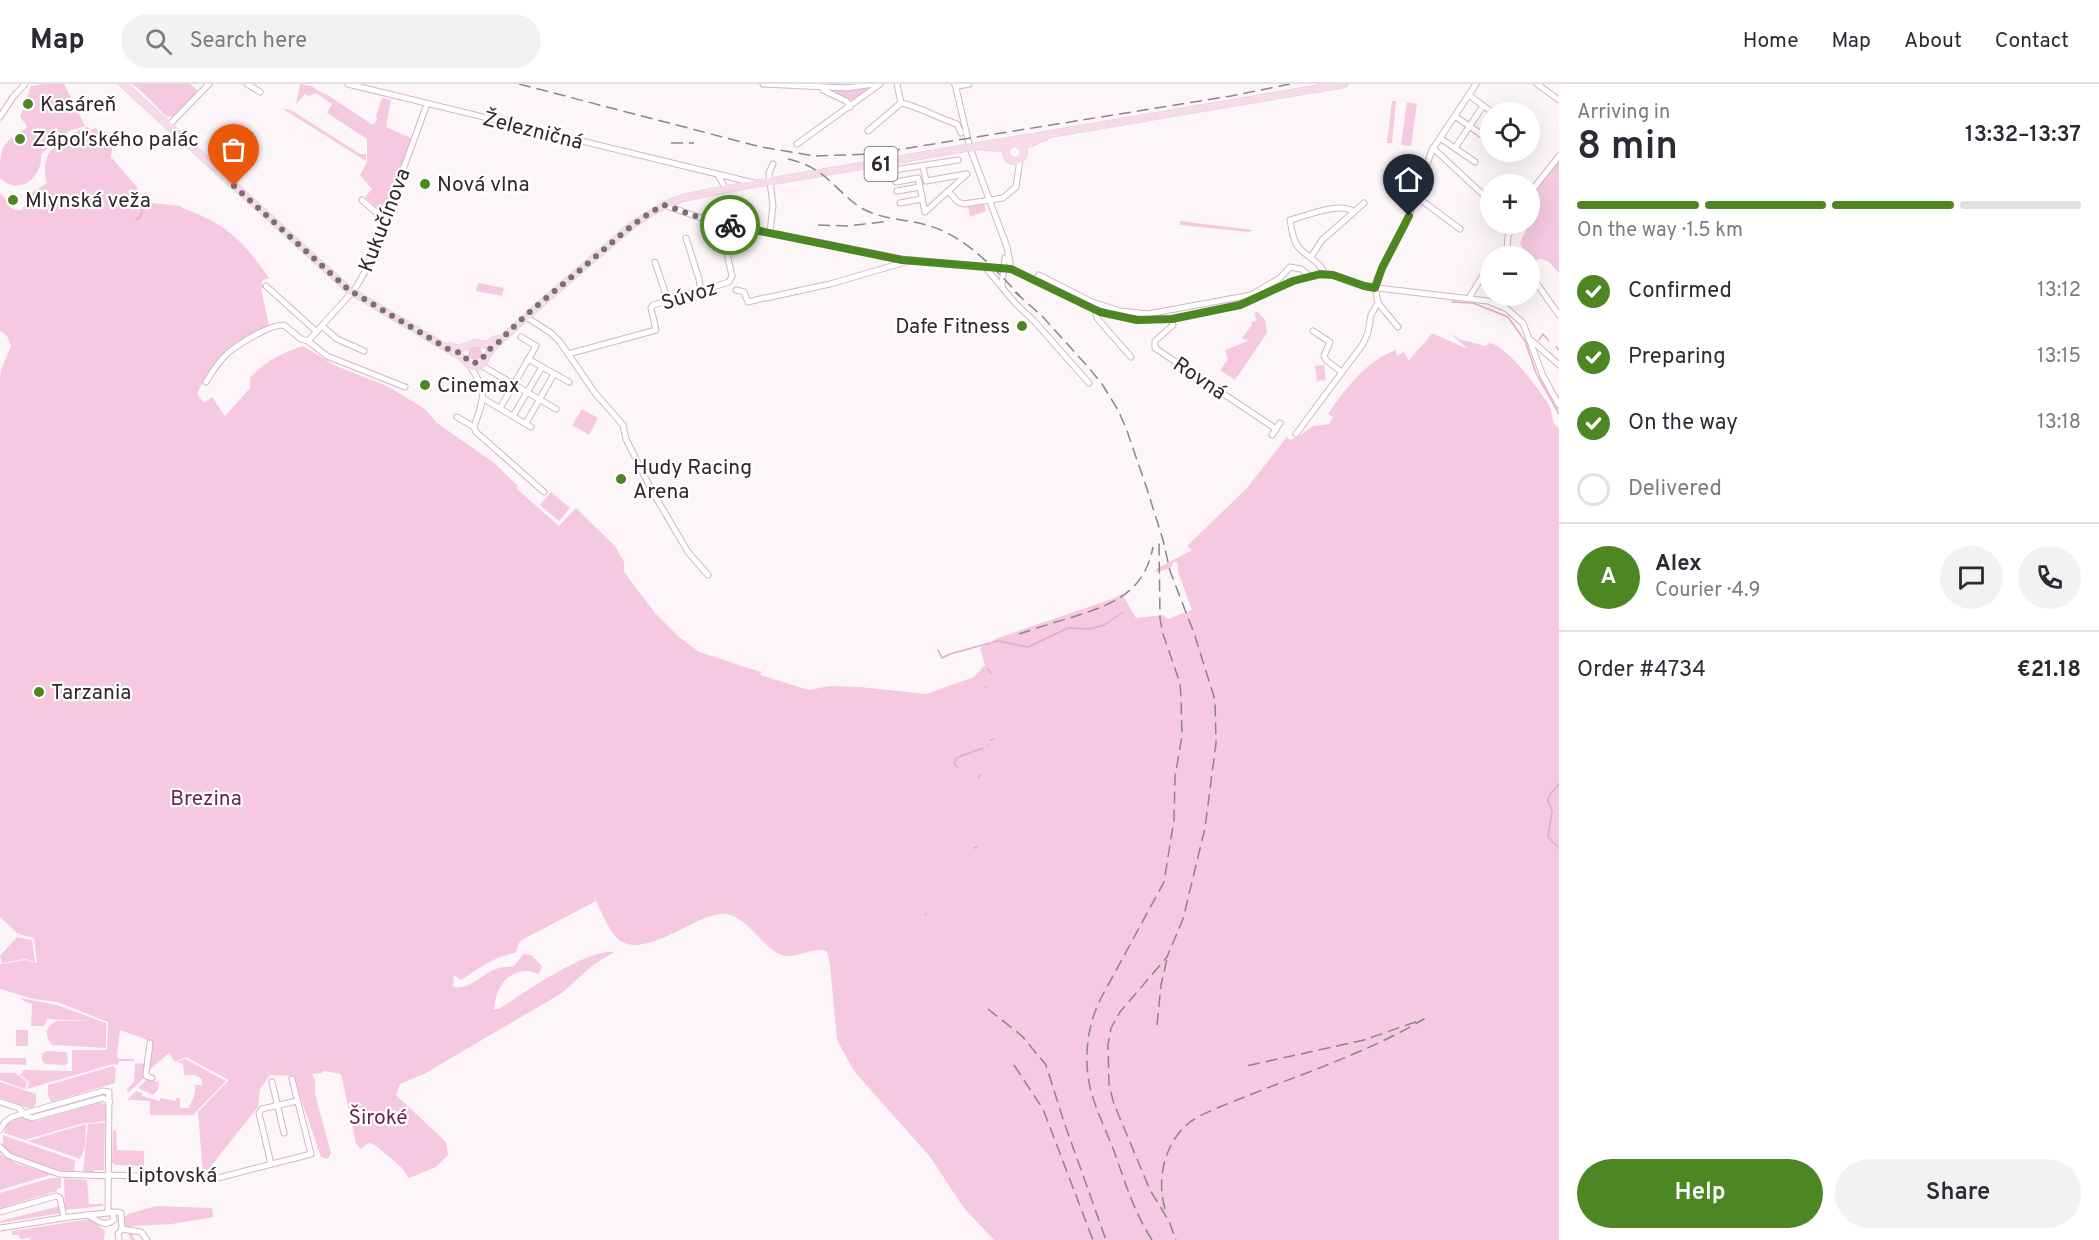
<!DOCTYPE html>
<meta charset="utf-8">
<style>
:root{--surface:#fff;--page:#f2f2f3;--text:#2b2b33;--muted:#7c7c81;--line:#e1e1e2;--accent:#4c8724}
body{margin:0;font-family:Overpass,sans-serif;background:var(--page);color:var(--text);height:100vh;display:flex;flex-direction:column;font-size:22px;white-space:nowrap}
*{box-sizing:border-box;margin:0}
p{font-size:20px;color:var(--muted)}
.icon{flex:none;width:33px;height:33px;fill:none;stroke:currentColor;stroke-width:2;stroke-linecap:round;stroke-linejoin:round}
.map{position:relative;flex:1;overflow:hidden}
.side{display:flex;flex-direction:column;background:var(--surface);width:540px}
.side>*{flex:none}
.fabs{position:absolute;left:1480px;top:18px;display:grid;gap:12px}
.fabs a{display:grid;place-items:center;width:60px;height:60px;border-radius:50%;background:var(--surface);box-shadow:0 6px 24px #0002;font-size:30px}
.pin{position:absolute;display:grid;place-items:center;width:51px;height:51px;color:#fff;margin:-62px -26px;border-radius:50% 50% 50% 0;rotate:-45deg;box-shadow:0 0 6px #0007}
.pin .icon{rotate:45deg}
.courier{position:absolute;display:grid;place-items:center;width:60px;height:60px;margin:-30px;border:4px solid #4c8724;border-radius:50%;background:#fff;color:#222;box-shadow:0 2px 8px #0007}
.head em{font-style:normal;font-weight:600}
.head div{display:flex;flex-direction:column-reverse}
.head{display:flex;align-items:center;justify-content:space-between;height:102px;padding:0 18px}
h1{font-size:39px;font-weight:600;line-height:45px}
.bar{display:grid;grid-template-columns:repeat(4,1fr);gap:9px 6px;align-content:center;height:72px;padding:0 18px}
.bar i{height:8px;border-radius:4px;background:var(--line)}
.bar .current{background:var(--accent)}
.bar p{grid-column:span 4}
.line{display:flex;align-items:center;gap:15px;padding:0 18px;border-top:2px solid var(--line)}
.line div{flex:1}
.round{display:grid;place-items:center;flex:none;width:63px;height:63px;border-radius:32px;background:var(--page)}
ol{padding:0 18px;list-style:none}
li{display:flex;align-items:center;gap:18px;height:66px}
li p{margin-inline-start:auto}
li .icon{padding:6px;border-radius:50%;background:var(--accent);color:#fff;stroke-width:4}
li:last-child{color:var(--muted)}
li i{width:33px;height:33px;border:3px solid var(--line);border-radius:50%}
.action{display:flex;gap:12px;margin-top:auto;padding:12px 18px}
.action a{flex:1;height:69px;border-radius:36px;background:var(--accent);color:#fff;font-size:24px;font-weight:600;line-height:69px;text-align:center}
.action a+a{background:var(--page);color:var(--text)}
header{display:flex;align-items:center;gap:36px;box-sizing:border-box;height:84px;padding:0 30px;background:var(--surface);border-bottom:2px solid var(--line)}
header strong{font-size:28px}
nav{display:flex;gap:33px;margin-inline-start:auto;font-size:21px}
.search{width:420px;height:54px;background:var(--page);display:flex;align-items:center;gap:15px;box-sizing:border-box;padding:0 21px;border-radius:33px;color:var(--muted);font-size:22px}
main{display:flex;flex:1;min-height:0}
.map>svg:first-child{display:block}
</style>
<header>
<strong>Map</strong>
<div class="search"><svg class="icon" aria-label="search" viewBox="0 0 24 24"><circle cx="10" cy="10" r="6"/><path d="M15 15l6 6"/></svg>Search here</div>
<nav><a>Home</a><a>Map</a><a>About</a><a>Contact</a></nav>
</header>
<main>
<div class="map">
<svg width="1559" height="1156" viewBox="0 0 1559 1156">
<rect width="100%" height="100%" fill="#fdf6f9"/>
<g fill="#f5c9e0">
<path d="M44,0H64L85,42L69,47L41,70C43,93 20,113 0,94C0,65 0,59 27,44L25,39L20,33L31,2Z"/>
<polygon points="131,0 190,0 198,7 175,32 167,33 138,4"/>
<polygon points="300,0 311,2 324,10 326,10 373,41 377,36 376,31 382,14 391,16 386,43 413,55 397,91 384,131 365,113 372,105 360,91 367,78 367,55 327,29 332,20 316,9 309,12 305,10 296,20"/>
<path d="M866,5L867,6C852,22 850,16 833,7Z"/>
<polygon points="1392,17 1396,17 1392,59 1387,59"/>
<polygon points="1407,18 1417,20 1411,62 1401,61"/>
<polygon points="283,25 291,26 360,70 366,70 366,77"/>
<path d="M87,43L92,46L95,44L114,51L111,73L137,103L142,118L180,122L182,124C227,140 242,156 269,194L263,196L261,200L264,202L261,205L269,241C227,263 219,266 197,310L204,319L212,313L225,332L250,304V294C265,277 282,269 303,262L336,282L387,302L425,325L437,339L493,378L518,402L517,405L559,442L576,424L615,462L624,478V488L655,529L679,553L699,568L761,588L768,576L760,591L809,606L830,602L860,603L926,610L974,593L985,581L980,564L998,554L1112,515L1122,510L1136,534L1163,531L1168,535L1192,526L1178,488V480L1174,477L1171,484L1156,488V485L1192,466L1187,462L1246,405L1287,353L1290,356L1299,352L1313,342L1329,340L1333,333L1328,330C1345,305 1367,276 1396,266L1397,272L1404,268L1409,277C1415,267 1426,259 1431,250H1434L1468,265L1450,249L1459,255L1485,262L1490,259C1508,263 1539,305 1549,321C1552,326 1552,335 1554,340L1559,344V1156H994L963,1123L931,1074L854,987L837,956L830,881L827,868C813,861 797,876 782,871C761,863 750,835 727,830C718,829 708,833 700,836C679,845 635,875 616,853C607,843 602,829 596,817L520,857L515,869C494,872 478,885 461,896L454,891L453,903C471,906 480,891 496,885C501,883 509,883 514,882L523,870L531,871L542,882L539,890C534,889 530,887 525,887C504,889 496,906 494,925H499C524,909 586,865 614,868L593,881L562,909L424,990L400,1000L396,1011L446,1058L448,1071L436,1083L409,1094L402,1084L375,1061L369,1059L360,1065L356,1059L341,990L324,987L321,989L312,990L315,995V1010L331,1069L328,1075L321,1073L293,992L270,991L260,1005L258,1023L203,1092L198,1028L229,996L186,973L175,978L169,969L149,986L153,958L120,946L117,973L119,975H134V977H119L118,981L113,980L27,1005L29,998L19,990H22L23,986L72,987V966H107L108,938L57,918L34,915L0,905V880L25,876L37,879L34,854L18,850L0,833V294L1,286L11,262L7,252L0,247V109C6,114 7,121 14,126H22L27,117L25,113L47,99C38,66 60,55 87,43Z"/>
<polygon points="1559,73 1559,189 1549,178 1540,174 1530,182 1530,172 1527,172 1520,159 1527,144 1518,140 1530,140 1530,111"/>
<polygon points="984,120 986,127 970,133 968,123"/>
<polygon points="1180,137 1253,146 1248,148 1180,141"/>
<polygon points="478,199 504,204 502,212 476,207"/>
<polygon points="1258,228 1265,236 1267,249 1235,296 1220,286 1228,275 1225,266 1248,257 1242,254 1252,241 1251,238 1257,237 1254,229"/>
<circle cx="475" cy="269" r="7"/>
<polygon points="1324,281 1326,296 1317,297 1315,282"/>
<polygon points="582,325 598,334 589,351 572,341"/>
<polygon points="551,408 570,424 559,437 540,421"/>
<polygon points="17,853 32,856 35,878 25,875 2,879 0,872"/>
<path d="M21,914L57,921L106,939V964L52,961C44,952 45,942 57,937H91L47,935L44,942H31L32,920L24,917Z"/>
<rect x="16" y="946" width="12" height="16"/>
<polygon points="46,967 67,968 68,979 65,981 45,980 42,977 42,970"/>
<polygon points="0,974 26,974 26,981 0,980"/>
<polygon points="185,975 226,997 193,1031 150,1031 150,1017 127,1016 136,1007 142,1009 142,1012 160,1017 160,1014 176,1017 176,1014 180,1014 180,1024 189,1024 195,1009 195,1001 202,1001 202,995 195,991 184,991 183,980 176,978"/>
<polygon points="135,979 146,980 145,993 129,1008 126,1006 134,998"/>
<polygon points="113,982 116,985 115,999 51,1018 48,1011 48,1001"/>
<polygon points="0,989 16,989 27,998 25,1005 0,996"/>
<polygon points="147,995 159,998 158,1006 153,1011 138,1004"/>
<polygon points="0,998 36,1010 36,1019 33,1024 28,1024 0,1014"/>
<polygon points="100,1018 106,1021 106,1037 80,1040 25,1056 4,1049 7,1040 21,1033 36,1037"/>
<polygon points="105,1039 104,1086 94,1086 94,1089 83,1088 88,1040"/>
<polygon points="86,1040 85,1063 80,1075 28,1057"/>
<polygon points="116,1045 117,1066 144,1067 144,1082 116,1081 112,1079 113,1047"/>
<polygon points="3,1051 80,1078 75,1077 74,1088 64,1088 7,1068 3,1061"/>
<polygon points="0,1070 17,1080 58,1092 50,1091 0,1106"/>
<polygon points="51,1094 61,1094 61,1104 58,1104 57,1107 0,1124 0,1109"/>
<polygon points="64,1094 87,1096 89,1120 103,1120 103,1122 65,1126"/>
<polygon points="60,1122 62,1129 0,1139 0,1137"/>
<polygon points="156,1122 212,1124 213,1133 172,1140 132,1142 130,1146 135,1156 131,1156 123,1138 121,1136 128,1130"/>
<polygon points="90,1135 105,1147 104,1156 30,1156 30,1154 20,1155 19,1151 12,1151 12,1147"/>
</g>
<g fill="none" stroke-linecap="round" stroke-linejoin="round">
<g stroke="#e4aaca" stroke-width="1.5">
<polyline points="136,136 140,133 143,124"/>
<polyline points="1452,218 1473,219 1508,233 1525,257 1536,289 1559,330"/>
<polyline points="1539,256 1543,250 1549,257"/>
<polyline points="1556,263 1559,266"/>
<polyline points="993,558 998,557 1028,563 1068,544 1090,545 1104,541 1123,528"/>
<polyline points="938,566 942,574 950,570 990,559"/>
<polyline points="988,585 991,589"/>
<polyline points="985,603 986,603"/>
<polyline points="990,656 994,655"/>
<polyline points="987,662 988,661"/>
<polyline points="957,683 954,680 956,674 983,664"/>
<polyline points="978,694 980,691"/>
<polyline points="1559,700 1550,710 1548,716 1552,727 1548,753 1559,764"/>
<polyline points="974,764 977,763"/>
<polyline points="925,830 926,830"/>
</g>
<defs>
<g id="minor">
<polyline points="247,0 260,8"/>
<polyline points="348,0 754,99"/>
<polyline points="763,0 847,4 874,0"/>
<path d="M897,0L901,19C921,23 937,34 957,40L961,49"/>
<polyline points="955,0 970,64 1007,163 1011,185"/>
<polyline points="1537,0 1559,16"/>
<polyline points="955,1 959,2 969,0"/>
<polyline points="823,6 846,17 850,23"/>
<polyline points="1470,12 1492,28"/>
<polyline points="0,33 13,13 25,0"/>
<polyline points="1456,33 1491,57"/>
<polyline points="168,42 209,0"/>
<polyline points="868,47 901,19"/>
<polyline points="1440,54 1475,78"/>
<polyline points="797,60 880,0"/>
<polyline points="1433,64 1491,118"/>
<polyline points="1455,64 1483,22"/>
<polyline points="923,82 926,97 966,90"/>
<polyline points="894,86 958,76"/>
<polyline points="718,91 726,105"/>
<polyline points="896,98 918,94 925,128 967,90"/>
<polyline points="897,107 920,103"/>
<polyline points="949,108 958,118 964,120 1003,114 1016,103 1020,75"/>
<polyline points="1530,109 1559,72"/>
<polyline points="1417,113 1460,145"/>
<polyline points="362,116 385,136"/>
<polyline points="900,119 922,115"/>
<polyline points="664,121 704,135 902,175 1011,185 1100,228 1137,236 1171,235 1240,221 1293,197 1320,191 1333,191 1369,203 1488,217 1507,225 1523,239 1543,292 1559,321"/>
<polyline points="1354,128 1364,119"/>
<polyline points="770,148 773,122 769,89 773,80"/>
<polyline points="686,154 699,195 701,208"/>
<polyline points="1507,165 1508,152 1514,140"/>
<polyline points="1507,165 1516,172"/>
<polyline points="1495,172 1507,165"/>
<path d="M1311,173L1322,156L1354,128C1339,117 1307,132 1290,136C1292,146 1293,158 1300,165C1309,174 1320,178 1325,190"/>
<polyline points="655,178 668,217"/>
<polyline points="985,183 1015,219 1034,237 1089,299"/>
<polyline points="1530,190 1559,231"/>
<polyline points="1036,197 1039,191 1092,218 1120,227 1148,230 1251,211 1280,194 1290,183 1301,185 1310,192"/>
<polyline points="1002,201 1005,174"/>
<polyline points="266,202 317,248"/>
<polyline points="736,206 744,208 748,218 764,214"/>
<polyline points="766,214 830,200 909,177"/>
<polyline points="1469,214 1491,178"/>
<polyline points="1378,219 1398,243"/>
<polyline points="1095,225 1097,234 1131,273"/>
<polyline points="526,233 551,249 560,258 595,309 623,341 626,355 651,405 688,468 708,491"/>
<polyline points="1171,235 1173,241 1155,257 1155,264 1276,345"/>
<polyline points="322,242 337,255 364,267"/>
<polyline points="1313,247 1330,258 1324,272 1327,277 1342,288"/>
<polyline points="1531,256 1559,281"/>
<polyline points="308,257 327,272 405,303"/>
<polyline points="568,270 656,246 651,224 653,221 729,198 732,192 720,139"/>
<polyline points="528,275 569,298"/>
<path d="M470,282C488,309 484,313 474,343L476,348L544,408"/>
<polyline points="484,283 556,325"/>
<path d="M206,298C222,271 230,265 257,250C266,246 273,241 284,241L301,255L308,257L355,205L367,184L427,20"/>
<polyline points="484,315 531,343"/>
<polyline points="500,324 536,262 521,253"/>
<polyline points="513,332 542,283"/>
<polyline points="457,333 474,343"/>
<polyline points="526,339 554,290"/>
<polyline points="1296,350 1363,260 1368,248 1371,231 1378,219 1375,203 1377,195 1409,132 1432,66 1476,0"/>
<polyline points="1272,351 1280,339"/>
<polyline points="150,959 146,990 146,992 152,994"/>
<polyline points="272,998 284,1049"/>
<polyline points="0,1018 19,1024 26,1032 32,1034 103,1014 110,1018"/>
<polyline points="0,1046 5,1038 12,1033 103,1007 109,1008 108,1129"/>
<polyline points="0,1063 9,1072 59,1090 109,1092"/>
<polyline points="271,1080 259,1029 262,1025 297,1017"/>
<polyline points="109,1091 214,1095 311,1070 292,995"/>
<polyline points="0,1128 56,1112 60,1114 64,1134"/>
<path d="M88,1131C96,1136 105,1144 114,1136L112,1128"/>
<polyline points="0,1144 69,1133 117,1128 121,1129 122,1145 118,1150 119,1156"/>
<polyline points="122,1145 141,1148 147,1156"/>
</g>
<g id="major">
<path d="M123,0L349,206L460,272C468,279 471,286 482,281L490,267L504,253L544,217L631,142L664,121L683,114L726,105L966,64"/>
<circle cx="1015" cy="68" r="9"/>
<polyline points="1020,62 1031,59 1045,53"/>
<polyline points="973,63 1344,0"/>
<polyline points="984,63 1007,64"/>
<polyline points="450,262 459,265 475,259 486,261 497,255"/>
</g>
</defs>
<use href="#minor" stroke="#d5b4c6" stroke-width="7"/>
<use href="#major" stroke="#d6d4d5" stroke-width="8"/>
<use href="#minor" stroke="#fff" stroke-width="5"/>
<use href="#major" stroke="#f7dbea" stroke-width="7"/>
<g stroke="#8e8489" stroke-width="1.5" stroke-dasharray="12 6" stroke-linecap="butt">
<polyline points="519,0 761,63 815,72 871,70 1231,12 1290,0"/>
<polyline points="671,59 694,59"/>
<path d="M788,75C805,79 819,86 832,99C842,108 851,118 863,125C884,136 908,135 930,142C966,153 995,185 1020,212"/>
<polyline points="818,141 848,142 890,137"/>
<polyline points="1015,208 1042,232 1089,284 1102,300 1118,326 1126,344 1147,405 1163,456 1170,487 1194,549 1215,616 1216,659 1205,744 1183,835 1167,873 1120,928 1111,944 1108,961 1109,1001 1114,1020 1150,1106 1169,1137 1176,1156"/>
<path d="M1019,550C1037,544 1055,538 1073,533C1113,520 1144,509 1153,463"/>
<polyline points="988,925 1022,952 1046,981 1064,1038 1106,1156"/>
<polyline points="1157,941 1161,901 1167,875"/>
<polyline points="1014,981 1043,1025 1093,1156"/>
<path d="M1165,1125C1157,1097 1163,1066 1183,1044C1194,1033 1208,1028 1222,1022C1252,1010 1282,998 1312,987C1350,972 1389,956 1424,935L1364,956L1246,982"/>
<path d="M1152,1156C1134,1128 1125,1098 1114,1067C1107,1049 1098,1030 1092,1011C1083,980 1086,945 1100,916L1164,798L1174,736L1175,693L1182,652L1181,613L1180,599L1163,550L1160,535L1159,458"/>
</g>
<defs>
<polyline id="major-bridge" points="966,64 973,63"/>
</defs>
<use href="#major-bridge" stroke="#d6d4d5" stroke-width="8" stroke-linecap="butt"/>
<use href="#major-bridge" stroke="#f7dbea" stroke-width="7"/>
</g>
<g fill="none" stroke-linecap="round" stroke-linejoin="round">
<path stroke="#796f74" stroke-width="6" stroke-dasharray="0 10.8" d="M234,102L349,206L448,265L463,270L468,277L474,279L481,277L487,267L498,259C524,230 557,206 587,180C612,159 635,136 664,121L704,135L730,141"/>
<polyline stroke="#4c8724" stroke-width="8" points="730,141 902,176 1011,185 1100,228 1137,236 1172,235 1240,221 1293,197 1320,190 1333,191 1364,202 1375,204 1382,184 1409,132"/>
</g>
<g fill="#4c8724" stroke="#fff" stroke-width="2">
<circle cx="28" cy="20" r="6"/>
<circle cx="20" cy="55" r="6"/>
<circle cx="425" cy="100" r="6"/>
<circle cx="13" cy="116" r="6"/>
<circle cx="1022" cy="242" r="6"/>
<circle cx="425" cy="301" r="6"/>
<circle cx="621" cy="395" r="6"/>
<circle cx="39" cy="608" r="6"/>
</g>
<g text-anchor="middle" stroke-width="4.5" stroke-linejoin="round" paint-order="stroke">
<rect fill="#fff" stroke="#70676b" stroke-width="1.5" x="864.5" y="63" width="33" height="34" rx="4.5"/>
<g font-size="20" font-weight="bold" fill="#32262c">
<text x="881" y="87">61</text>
</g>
<g font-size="21" fill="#32262c" stroke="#fff" text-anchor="start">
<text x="40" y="27">Kasáreň</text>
<text x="32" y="62">Zápoľského palác</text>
<text x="437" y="107">Nová vlna</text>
<text x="25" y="123">Mlynská veža</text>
<text x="1010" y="249" text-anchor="end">Dafe Fitness</text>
<text x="437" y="308">Cinemax</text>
<text x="633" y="390">Hudy Racing<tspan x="633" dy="24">Arena</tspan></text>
<text x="51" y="615">Tarzania</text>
</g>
<g font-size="21" fill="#32262c" stroke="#fff">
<text transform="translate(533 46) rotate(14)" y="7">Železničná</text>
<text transform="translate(384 136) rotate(-69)" y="7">Kukučínova</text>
<text transform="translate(689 211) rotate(-17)" y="7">Súvoz</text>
<text transform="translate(1200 294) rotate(34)" y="7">Rovná</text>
<text x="172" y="1098">Liptovská</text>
</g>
<g font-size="21" fill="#6a2650" stroke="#fff">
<text x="206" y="721">Brezina</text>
<text x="378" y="1040">Široké</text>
</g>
</g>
</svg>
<div class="fabs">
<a><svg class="icon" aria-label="locate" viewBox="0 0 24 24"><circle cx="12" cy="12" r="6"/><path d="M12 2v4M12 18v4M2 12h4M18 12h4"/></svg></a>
<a>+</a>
<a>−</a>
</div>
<div class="pin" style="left:234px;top:102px;background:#ea580c"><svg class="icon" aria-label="bag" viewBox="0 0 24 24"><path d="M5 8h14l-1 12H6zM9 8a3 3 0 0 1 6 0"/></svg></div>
<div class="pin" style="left:1409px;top:132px;background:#1f2937"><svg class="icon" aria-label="home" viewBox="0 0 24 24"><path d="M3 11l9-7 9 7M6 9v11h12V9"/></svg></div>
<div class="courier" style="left:730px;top:141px"><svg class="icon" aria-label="bike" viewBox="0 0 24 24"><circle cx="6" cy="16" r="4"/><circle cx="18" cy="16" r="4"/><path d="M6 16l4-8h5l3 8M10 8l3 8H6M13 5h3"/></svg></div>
</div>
<section class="side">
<div class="head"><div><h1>8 min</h1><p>Arriving in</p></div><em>13:32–13:37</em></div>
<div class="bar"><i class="current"></i><i class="current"></i><i class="current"></i><i></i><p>On the way · 1.5 km</p></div>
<ol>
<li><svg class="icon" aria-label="check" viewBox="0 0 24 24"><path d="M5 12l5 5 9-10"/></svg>Confirmed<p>13:12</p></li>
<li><svg class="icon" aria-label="check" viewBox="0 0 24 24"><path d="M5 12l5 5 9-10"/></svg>Preparing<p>13:15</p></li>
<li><svg class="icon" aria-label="check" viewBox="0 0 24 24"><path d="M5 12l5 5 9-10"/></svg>On the way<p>13:18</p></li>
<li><i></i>Delivered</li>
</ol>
<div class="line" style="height:108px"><b class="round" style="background:var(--accent);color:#fff">A</b><div><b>Alex</b><p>Courier · 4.9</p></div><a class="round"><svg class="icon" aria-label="chat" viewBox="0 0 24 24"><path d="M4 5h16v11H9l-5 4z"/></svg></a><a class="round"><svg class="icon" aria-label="phone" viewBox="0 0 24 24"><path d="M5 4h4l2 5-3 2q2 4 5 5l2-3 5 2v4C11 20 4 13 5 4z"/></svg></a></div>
<div class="line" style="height:78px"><div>Order #4734</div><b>€21.18</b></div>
<div class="action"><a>Help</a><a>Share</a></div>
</section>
</main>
